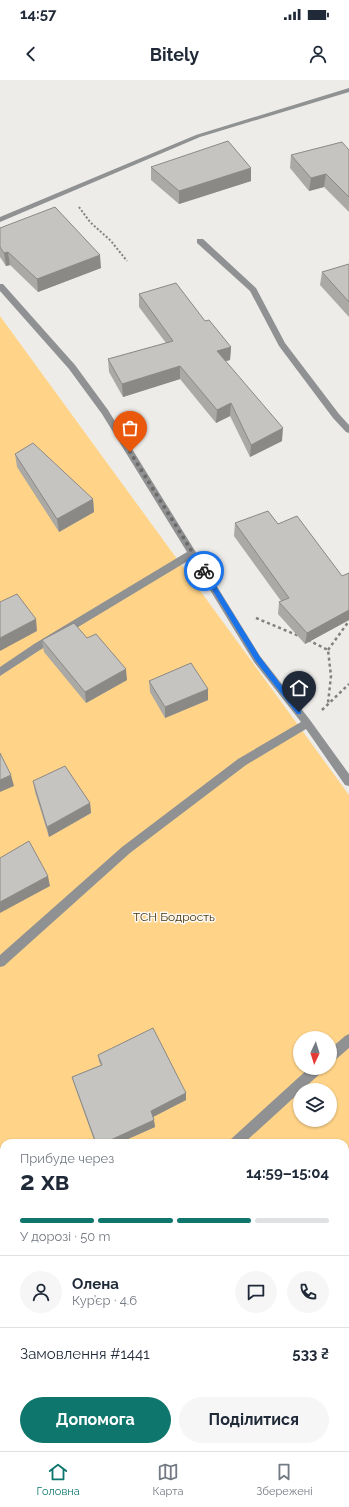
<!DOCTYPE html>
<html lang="uk">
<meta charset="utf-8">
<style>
:root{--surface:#fff;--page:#f6f6f7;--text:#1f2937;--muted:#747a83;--line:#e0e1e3;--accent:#0f766e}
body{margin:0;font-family:Raleway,sans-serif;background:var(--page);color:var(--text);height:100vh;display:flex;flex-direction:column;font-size:15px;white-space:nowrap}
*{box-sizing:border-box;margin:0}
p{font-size:13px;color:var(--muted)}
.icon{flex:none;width:22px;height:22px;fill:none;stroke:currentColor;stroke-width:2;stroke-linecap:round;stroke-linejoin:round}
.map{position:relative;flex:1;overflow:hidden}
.panel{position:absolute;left:0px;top:1059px;width:349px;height:312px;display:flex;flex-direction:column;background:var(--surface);border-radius:12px 12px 0 0;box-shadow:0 1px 3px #0004}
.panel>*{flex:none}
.needle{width:26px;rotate:184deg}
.fabs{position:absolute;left:293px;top:951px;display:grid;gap:8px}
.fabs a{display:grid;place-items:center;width:44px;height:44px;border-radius:50%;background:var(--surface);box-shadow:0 1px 3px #0004;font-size:20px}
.pin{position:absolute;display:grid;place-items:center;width:34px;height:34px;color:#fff;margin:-41px -17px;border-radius:50% 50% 50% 0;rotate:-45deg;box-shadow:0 0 4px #0007}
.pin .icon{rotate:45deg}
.courier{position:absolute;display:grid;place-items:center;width:40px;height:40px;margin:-20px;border:3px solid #1a73e8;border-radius:50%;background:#fff;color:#222;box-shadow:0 1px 5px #0007}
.headline em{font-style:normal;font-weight:700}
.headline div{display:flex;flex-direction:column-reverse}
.headline{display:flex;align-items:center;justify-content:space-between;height:68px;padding:0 20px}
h1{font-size:26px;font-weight:700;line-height:30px}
.bar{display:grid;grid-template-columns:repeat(4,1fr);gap:6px 4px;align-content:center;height:48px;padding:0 20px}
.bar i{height:5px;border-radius:3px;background:var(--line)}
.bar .on{background:var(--accent)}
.bar p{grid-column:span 4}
.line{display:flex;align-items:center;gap:10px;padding:0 20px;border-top:1px solid var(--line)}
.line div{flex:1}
.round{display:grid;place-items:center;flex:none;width:42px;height:42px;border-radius:21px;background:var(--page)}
.action{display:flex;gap:8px;margin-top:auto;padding:8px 20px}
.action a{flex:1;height:46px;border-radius:24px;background:var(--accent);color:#fff;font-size:16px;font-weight:700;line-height:46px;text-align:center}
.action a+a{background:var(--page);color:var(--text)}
.status{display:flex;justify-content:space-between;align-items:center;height:28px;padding:0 20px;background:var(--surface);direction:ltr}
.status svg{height:11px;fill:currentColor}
header{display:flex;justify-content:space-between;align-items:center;height:52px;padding:0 20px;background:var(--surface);font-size:18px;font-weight:700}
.dock{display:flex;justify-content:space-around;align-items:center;height:56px;border-top:1px solid var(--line);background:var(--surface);font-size:11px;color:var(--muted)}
.dock a{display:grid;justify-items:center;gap:2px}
.dock .on{color:var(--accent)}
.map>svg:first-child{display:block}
</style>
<div class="status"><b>14:57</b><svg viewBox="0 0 49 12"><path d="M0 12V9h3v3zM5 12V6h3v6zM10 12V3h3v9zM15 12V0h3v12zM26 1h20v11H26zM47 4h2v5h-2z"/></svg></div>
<header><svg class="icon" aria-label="back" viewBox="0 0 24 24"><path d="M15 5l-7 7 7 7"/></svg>Bitely<svg class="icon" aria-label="person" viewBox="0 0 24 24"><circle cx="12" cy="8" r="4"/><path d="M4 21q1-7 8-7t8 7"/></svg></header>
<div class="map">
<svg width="349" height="1371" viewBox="0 0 349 1371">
<rect width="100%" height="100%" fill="#eeece9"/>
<path fill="#ffd488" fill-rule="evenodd" d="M0,236L349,715V1371H0ZM300,958H330V988H300ZM300,1010H330V1040H300ZM4,1063H345V1367H4Z"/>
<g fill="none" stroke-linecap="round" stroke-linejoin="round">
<polyline stroke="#82817f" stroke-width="2" stroke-dasharray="2 2" stroke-linecap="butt" points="79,127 90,142 111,161 127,181"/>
<g stroke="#82817f" stroke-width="2.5" stroke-dasharray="3 3" stroke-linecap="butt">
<polyline points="256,538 299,556"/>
<polyline points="308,560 328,570 331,596 328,623"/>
<polyline points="328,570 349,541"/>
<polyline points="322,630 349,604"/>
</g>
<g fill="#909193" fill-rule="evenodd">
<polygon points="349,954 349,968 334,981 330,983 330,969 345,956"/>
<polygon points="309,988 324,988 322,992 302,1010 300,1010 300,1012 244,1063 229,1063 231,1059"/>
<polygon points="4,1302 4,1318 0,1320 0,1304"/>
</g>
<g fill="#909193" fill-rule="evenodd">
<polygon points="349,8 349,12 200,57 0,142 0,137 196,55"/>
<polygon points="197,159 203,159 256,208 285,263 339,334 349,345 349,353 346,352 333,338 279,266 250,211 197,163"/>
<polygon points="0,204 3,204 75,285 108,330 260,576 310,640 349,694 349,706 345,705 306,649 246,685 130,773 4,886 0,887 0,875 122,767 238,679 301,642 254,582 191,479 40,570 0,596 0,587 34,564 187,472 102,334 69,289 0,211"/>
</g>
</g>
<g fill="#aaa9a5">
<polygon points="349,70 349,132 324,107 309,111 290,88 291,75"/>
<polygon points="151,87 251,88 251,101 179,124 151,100"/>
<polygon points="0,148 101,188 38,212 10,185 6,186 0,177"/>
<polygon points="349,184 349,237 320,205 322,192"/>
<polygon points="139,214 205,241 231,267 230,280 225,281 282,361 250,377 230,336 216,343 180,299 123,317 109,292 108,279 166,263 139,227"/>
<polygon points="15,374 93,419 94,432 59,452 17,387"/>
<polygon points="235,443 278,444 342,496 349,493 349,540 305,564 278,534 279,522 281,521 234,456"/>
<polygon points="87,558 127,600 86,623 44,572 42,560"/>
<polygon points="149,601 208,620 165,638 150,612"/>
<polygon points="33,701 90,723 91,733 49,757 35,712"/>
<polygon points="98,975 186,1013 186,1020 153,1037 155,1047 119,1063 95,1063 74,1004 72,997 101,985 99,982"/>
</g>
<g fill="#8b8986">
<polygon points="251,88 251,101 179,124 179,111"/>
<polygon points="326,94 324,107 309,111 311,98"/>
<polygon points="8,172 10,185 6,186 4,173"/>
<polygon points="100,175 101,188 38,212 37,199"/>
<polygon points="231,267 230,280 216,284 217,271"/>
<polygon points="180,286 180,299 123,317 122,304"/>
<polygon points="231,323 230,336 216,343 217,330"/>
<polygon points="283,348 282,361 250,377 251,365"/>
<polygon points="93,419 94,432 59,452 57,439"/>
<polygon points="349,530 349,540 305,564 307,553"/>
<polygon points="36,539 37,551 0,571 0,558"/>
<polygon points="126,589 127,600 86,623 85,612"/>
<polygon points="208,609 208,620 165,638 165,627"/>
<polygon points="11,695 14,706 0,712 0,700"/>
<polygon points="90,723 91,733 49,757 47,747"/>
<polygon points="48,796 50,806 0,833 0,822"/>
<polygon points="186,1013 186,1020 151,1038 151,1031"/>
<polygon points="154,1040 155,1047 119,1063 104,1063"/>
<polygon points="4,1157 4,1165 0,1168 0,1161"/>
</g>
<g fill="#c6c4c0" stroke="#8b8986">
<polygon points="228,61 251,88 179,111 151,87"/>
<polygon points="342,62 349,70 349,117 326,94 311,98 291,75"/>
<polygon points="55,127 100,175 37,199 8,172 4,173 0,167 0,148"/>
<polygon points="349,184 349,222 322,192"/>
<polygon points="176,203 205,241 209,240 231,267 217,271 283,348 251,365 231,323 217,330 180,286 122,304 108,279 173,261 139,214"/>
<polygon points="33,363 93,419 57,439 15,374"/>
<polygon points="268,431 278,444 297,436 342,496 349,493 349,530 307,553 279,522 289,518 235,443"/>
<polygon points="17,514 36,539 0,558 0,522"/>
<polygon points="74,543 87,558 96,554 126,589 85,612 42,560"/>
<polygon points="191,583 208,609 165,627 149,601"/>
<polygon points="0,673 11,695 0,700"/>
<polygon points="65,686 90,723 47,747 33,701"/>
<polygon points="29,761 48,796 0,822 0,778"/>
<polygon points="153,948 186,1013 151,1031 154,1040 104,1063 96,1063 72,997 102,985 98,975"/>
<polygon points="0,1132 4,1135 4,1157 0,1161"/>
</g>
<polygon fill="#1a73e8" points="204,489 206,490 260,577 301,631 301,634 297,634 255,580 202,493 202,490"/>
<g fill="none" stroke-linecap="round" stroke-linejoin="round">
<polyline stroke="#6c6b69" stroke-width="4" stroke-dasharray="0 7.2" points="130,372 204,491"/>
</g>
<g text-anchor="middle" stroke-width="3" stroke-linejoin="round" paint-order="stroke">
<g font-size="12" fill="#473308" stroke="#fbf9f6">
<text x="174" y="841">ТСН Бодрость</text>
</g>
</g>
</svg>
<div class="fabs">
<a><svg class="needle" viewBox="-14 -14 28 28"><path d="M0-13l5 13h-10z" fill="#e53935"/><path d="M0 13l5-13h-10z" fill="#747a83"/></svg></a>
<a><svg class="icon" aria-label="layers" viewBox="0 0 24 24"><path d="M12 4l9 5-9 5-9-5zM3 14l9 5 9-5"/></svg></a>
</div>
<div class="pin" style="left:130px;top:372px;background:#ea580c"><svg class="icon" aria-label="bag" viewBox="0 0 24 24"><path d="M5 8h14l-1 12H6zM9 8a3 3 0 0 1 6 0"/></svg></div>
<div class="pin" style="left:299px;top:632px;background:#1f2937"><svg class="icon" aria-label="home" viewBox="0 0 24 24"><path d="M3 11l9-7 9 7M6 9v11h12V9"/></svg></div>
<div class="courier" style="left:204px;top:491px"><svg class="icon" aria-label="bike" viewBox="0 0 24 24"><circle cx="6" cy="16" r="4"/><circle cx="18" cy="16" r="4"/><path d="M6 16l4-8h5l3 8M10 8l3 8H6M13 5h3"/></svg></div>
<section class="panel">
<div class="headline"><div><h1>2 хв</h1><p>Прибуде через</p></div><em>14:59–15:04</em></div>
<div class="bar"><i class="on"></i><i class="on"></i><i class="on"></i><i></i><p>У дорозі · 50 m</p></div>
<div class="line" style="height:72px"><a class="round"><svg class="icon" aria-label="person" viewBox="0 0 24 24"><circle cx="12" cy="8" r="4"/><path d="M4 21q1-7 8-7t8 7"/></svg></a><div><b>Олена</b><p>Кур’єр · 4.6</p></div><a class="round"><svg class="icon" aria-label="chat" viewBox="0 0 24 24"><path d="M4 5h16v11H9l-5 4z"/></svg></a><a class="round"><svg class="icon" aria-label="phone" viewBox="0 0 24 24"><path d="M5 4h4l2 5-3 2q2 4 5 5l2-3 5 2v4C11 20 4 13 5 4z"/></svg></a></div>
<div class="line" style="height:52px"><div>Замовлення #1441</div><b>533 ₴</b></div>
<div class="action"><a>Допомога</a><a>Поділитися</a></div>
</section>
</div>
<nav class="dock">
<a class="on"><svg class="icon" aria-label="home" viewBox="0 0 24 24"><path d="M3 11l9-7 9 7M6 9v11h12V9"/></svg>Головна</a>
<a><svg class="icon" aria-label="map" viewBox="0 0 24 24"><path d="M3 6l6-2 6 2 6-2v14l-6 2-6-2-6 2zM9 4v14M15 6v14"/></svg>Карта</a>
<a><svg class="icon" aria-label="saved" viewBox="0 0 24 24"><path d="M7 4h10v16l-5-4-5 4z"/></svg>Збережені</a>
</nav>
